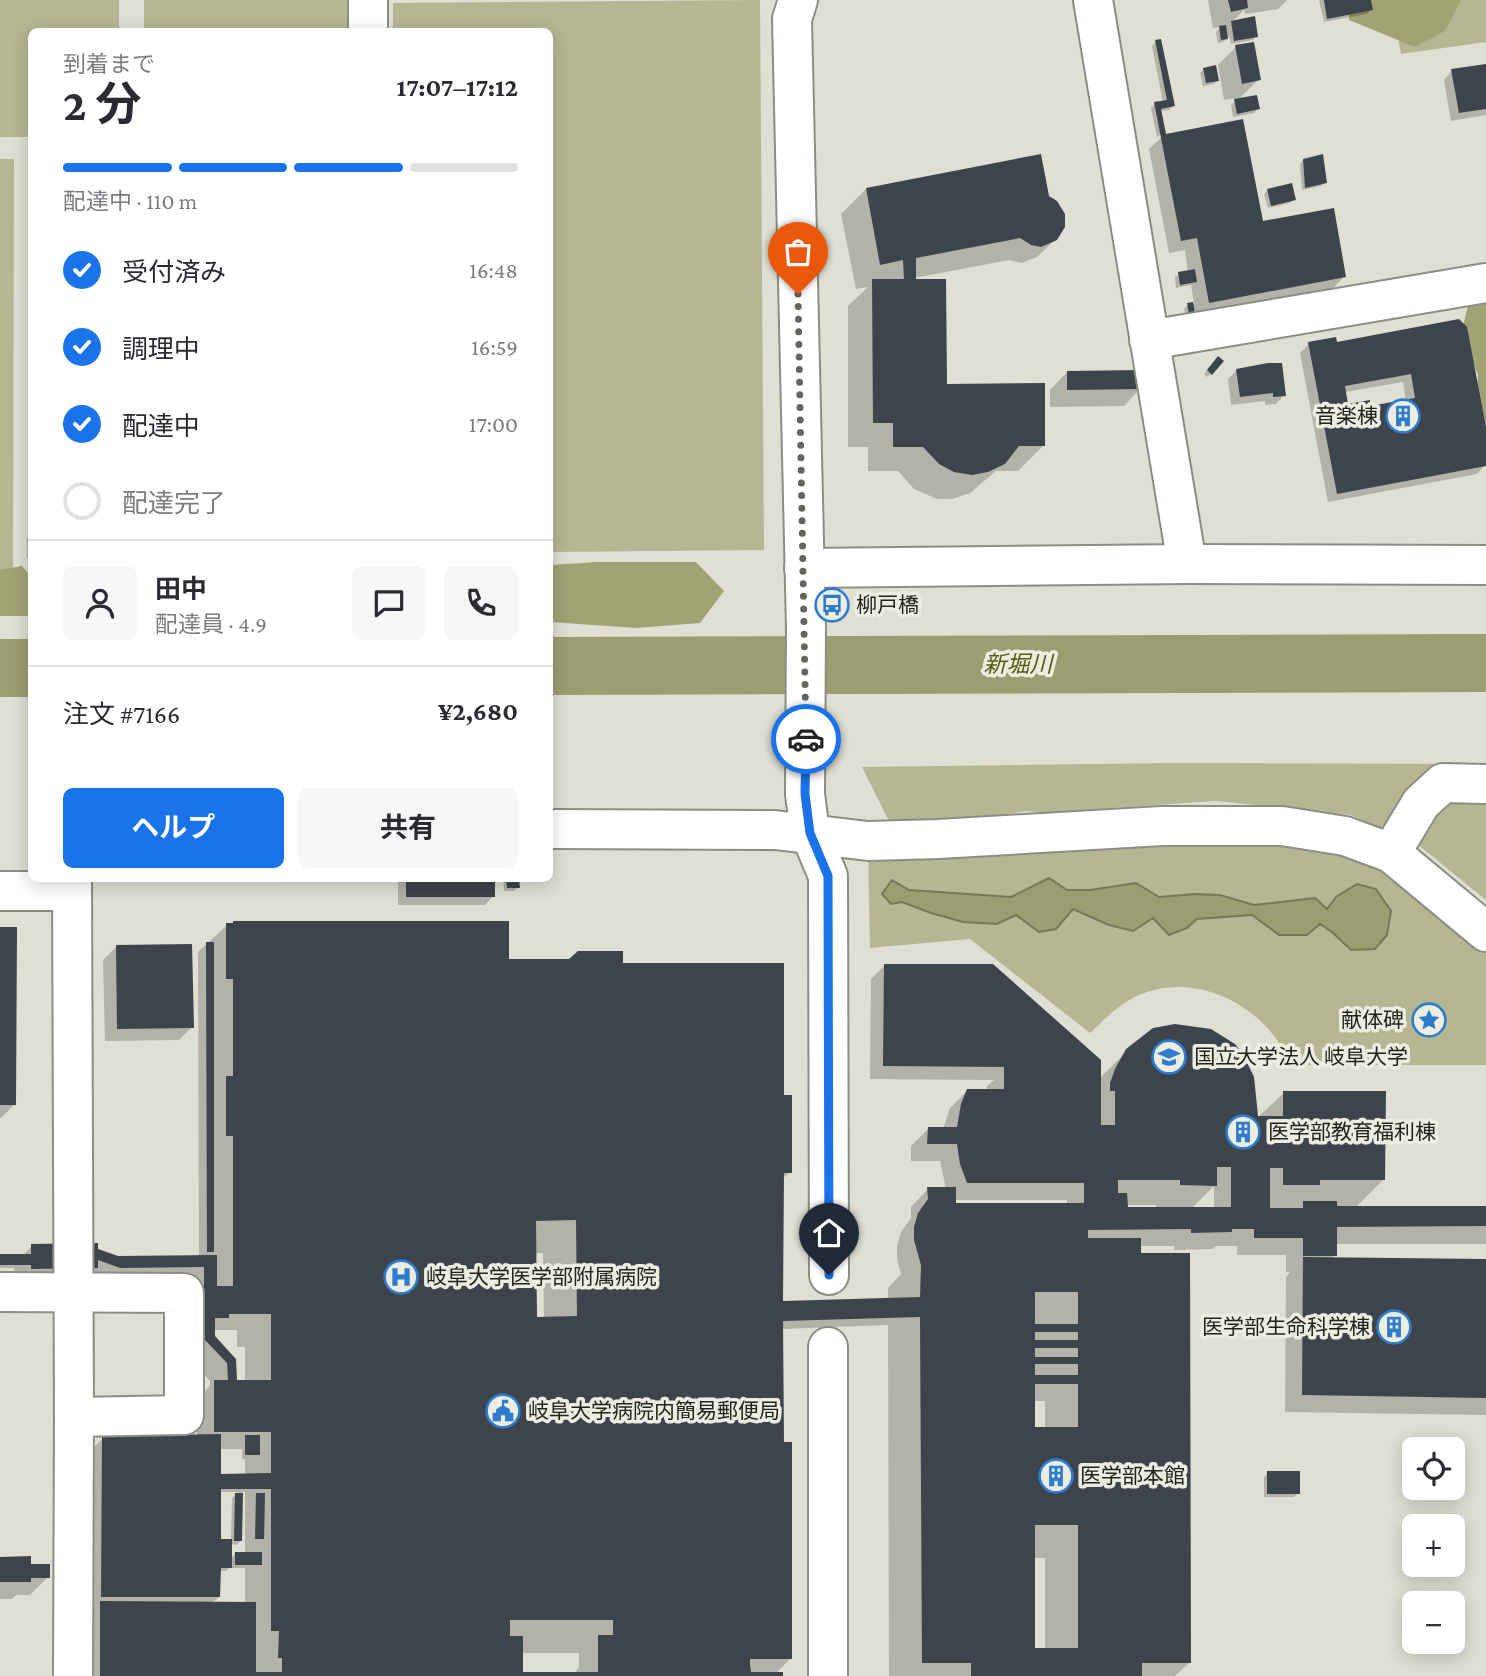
<!DOCTYPE html>
<html lang="ja">
<meta charset="utf-8">
<style>
:root{--surface:#fff;--page:#f7f7f7;--text:#2b2b33;--muted:#7c7c81;--line:#e1e1e2;--accent:#1a73e8}
body{margin:0;font-family:"Crimson Pro","Noto Sans JP",serif;background:var(--page);color:var(--text);height:100vh;display:flex;flex-direction:column;font-size:26px;white-space:nowrap}
*{box-sizing:border-box;margin:0}
p{font-size:23px;color:var(--muted)}
.icon{flex:none;width:38px;height:38px;fill:none;stroke:currentColor;stroke-width:2;stroke-linecap:round;stroke-linejoin:round}
.map{position:relative;flex:1;overflow:hidden}
.panel{position:absolute;left:28px;top:28px;width:525px;height:854px;display:flex;flex-direction:column;background:var(--surface);border-radius:10px;box-shadow:0 4px 18px #0003}
.panel>*{flex:none}
.tools{position:absolute;left:1402px;top:1437px;display:grid;gap:14px}
.tools a{display:grid;place-items:center;width:63px;height:63px;border-radius:10px;background:var(--surface);box-shadow:0 4px 18px #0003;font-size:35px}
.pin{position:absolute;display:grid;place-items:center;width:60px;height:60px;color:#fff;margin:-72px -30px;border-radius:50% 50% 50% 0;rotate:-45deg;box-shadow:0 0 7px #0007}
.pin .icon{rotate:45deg}
.courier{position:absolute;display:grid;place-items:center;width:70px;height:70px;margin:-35px;border:5px solid #1a73e8;border-radius:50%;background:#fff;color:#222;box-shadow:0 2px 9px #0007}
.head em{font-style:normal;font-weight:700}
.head div{display:flex;flex-direction:column-reverse}
.head{display:flex;align-items:center;justify-content:space-between;height:119px;padding:0 35px}
h1{font-size:46px;font-weight:700;line-height:52px}
.bar{display:grid;grid-template-columns:repeat(4,1fr);gap:10px 7px;align-content:center;height:84px;padding:0 35px}
.bar i{height:9px;border-radius:5px;background:var(--line)}
.bar .on{background:var(--accent)}
.bar p{grid-column:span 4}
.line{display:flex;align-items:center;gap:18px;padding:0 35px;border-top:2px solid var(--line)}
.line div{flex:1}
.round{display:grid;place-items:center;flex:none;width:74px;height:74px;border-radius:10px;background:var(--page)}
ol{padding:0 35px;list-style:none}
li{display:flex;align-items:center;gap:21px;height:77px}
li p{margin-inline-start:auto}
li .icon{padding:7px;border-radius:50%;background:var(--accent);color:#fff;stroke-width:4}
li:last-child{color:var(--muted)}
li i{width:38px;height:38px;border:4px solid var(--line);border-radius:50%}
.button{display:flex;gap:14px;margin-top:auto;padding:14px 35px}
.button a{flex:1;height:80px;border-radius:10px;background:var(--accent);color:#fff;font-size:28px;font-weight:700;line-height:80px;text-align:center}
.button a+a{background:var(--page);color:var(--text)}
.map>svg:first-child{display:block}
</style>
<div class="map">
<svg width="1486" height="1676" viewBox="0 0 1486 1676">
<rect width="100%" height="100%" fill="#dfdfd4"/>
<g fill="#b5b793">
<polygon points="0,0 119,0 119,31 32,32 31,137 0,137"/>
<rect x="144" y="0" width="210" height="31"/>
<polygon points="760,0 764,550 550,552 550,32 393,31 393,3"/>
<polygon points="1391,0 1486,0 1486,42 1401,54"/>
<polygon points="0,159 14,159 13,571 0,571"/>
<polygon points="1169,763 1486,764 1486,900 1417,844 1351,815 1216,801 1111,808 1082,816 1027,811 953,822 890,823 862,767"/>
<path d="M1094,836L1344,844L1486,942V1065H1287C1284,1057 1282,1047 1277,1040C1245,995 1182,971 1131,999C1116,1007 1102,1022 1090,1033L970,939L870,948L868,851Z"/>
</g>
<g fill="#a1a375">
<polygon points="1350,0 1461,0 1445,31 1415,47 1349,20"/>
<polygon points="1473,285 1486,288 1486,425 1477,416 1478,375 1461,334"/>
<polygon points="597,562 696,562 724,591 700,623 636,628 550,622 550,565"/>
<polygon points="22,566 31,577 31,616 0,616 0,570"/>
</g>
<polygon fill="#9c9d70" stroke="#777858" stroke-width="2" points="1049,878 1067,890 1090,890 1136,883 1159,897 1195,894 1220,895 1254,905 1315,898 1327,909 1336,897 1357,884 1376,889 1391,911 1387,935 1375,949 1351,950 1332,932 1320,924 1307,935 1279,935 1252,915 1197,919 1187,928 1169,935 1153,918 1133,931 1109,925 1073,909 1056,929 1039,932 1016,915 997,924 963,922 931,913 902,902 891,904 882,894 892,880 909,890 1011,897"/>
<g fill="#0003" fill-rule="evenodd">
<polygon points="1208,0 1287,0 1278,9 1245,14 1244,10 1231,23 1256,36 1253,40 1231,44 1229,36 1223,42 1218,43 1216,32 1221,27 1213,28"/>
<polygon points="1319,0 1369,0 1371,10 1367,14 1324,22"/>
<polygon points="1156,42 1173,106 1169,110 1160,111 1164,132 1157,137 1151,108 1155,104 1163,102 1152,46"/>
<polygon points="1236,47 1259,79 1238,100 1258,109 1254,113 1233,117 1231,105 1238,98 1224,100 1218,65"/>
<polygon points="1486,66 1486,115 1451,121 1444,80 1452,71"/>
<polygon points="1204,69 1217,80 1214,84 1203,86 1200,73"/>
<polygon points="1163,136 1262,223 1344,277 1331,290 1196,315 1195,310 1186,317 1184,309 1188,305 1194,304 1191,285 1176,288 1175,277 1179,274 1188,272 1185,250 1169,253 1149,149"/>
<polygon points="1303,160 1325,182 1321,186 1302,190 1300,164"/>
<polygon points="866,189 1056,239 1037,257 1022,263 1009,260 914,278 945,386 1044,445 1018,471 996,471 970,493 952,499 937,499 914,489 898,471 868,471 868,447 848,447 848,306 868,287 856,289 841,214"/>
<polygon points="1268,190 1294,199 1290,203 1268,208 1264,194"/>
<path d="M1458,321L1486,437V464L1477,474L1328,502L1300,353L1309,344H1336ZM1403,382L1406,401L1369,408L1347,406L1345,392Z"/>
<polygon points="1214,362 1211,374 1207,377 1204,374"/>
<polygon points="1237,370 1284,395 1276,404 1265,405 1265,401 1231,405 1228,379"/>
<polygon points="1067,372 1141,388 1124,406 1050,407 1050,390"/>
<polygon points="32,533 32,558 27,558 27,538"/>
<polygon points="398,878 493,878 493,896 485,905 398,905"/>
<polygon points="503,878 518,878 518,887 514,891 504,891"/>
<path d="M227,925L507,960L621,965L783,1099L790,1172L782,1179V1303L888,1299V1288L901,1274L897,1259V1246L901,1232L911,1218V1207L928,1189H946L940,1161H911V1146L929,1128L943,1129L950,1108L968,1090H987V1086L994,1080L870,1079L871,979L884,966L1100,1078L1128,1050L1257,1118L1284,1093L1384,1179L1355,1208H1486V1244H1335V1255L1330,1259L1486,1261V1415L1285,1412L1286,1277L1290,1272H1286V1255H1237V1246H1216L1212,1249L1174,1250V1246H1140L1189,1663L1175,1676H889L888,1325L782,1329V1444L790,1659L775,1674L782,1676H83L85,1456L103,1438L197,1436V1399L210,1386V1381L188,1358L187,1284L14,1285V1268H0V1256H22L32,1246L96,1251L118,1258L199,1257L198,952ZM1214,1186V1209H1191ZM955,1200H1067V1204H955ZM1126,1205H1156V1209H1126ZM534,1253H543L544,1318H535ZM213,1330H237V1347H245V1382H236L235,1359L213,1337ZM1033,1401H1045V1428H1033ZM220,1449H242V1459H245V1475L219,1476ZM219,1492H238L232,1498L231,1541L219,1544ZM242,1492H245V1554H235L230,1559V1544L237,1545L240,1541ZM1033,1558H1045V1649H1033ZM232,1565V1568H245V1603H212L219,1597V1571H226ZM522,1653H579V1667L575,1673H522Z"/>
<polygon points="0,928 14,1105 1,1118 0,1118"/>
<polygon points="116,947 192,1027 179,1040 105,1041 103,960"/>
<polygon points="1268,1473 1298,1493 1294,1497 1264,1497 1264,1477"/>
<polygon points="0,1558 48,1577 30,1595 16,1595 12,1599 0,1599"/>
</g>
<g fill="none" stroke-linecap="round" stroke-linejoin="round">
<g stroke="#9c9d70" stroke-width="58">
<polyline points="550,666 1486,663"/>
<polyline points="0,668 32,668"/>
</g>
</g>
<g fill="#3e444c" fill-rule="evenodd">
<polygon points="1228,0 1247,0 1248,8 1231,12"/>
<polygon points="1324,0 1371,0 1373,10 1327,19"/>
<polygon points="1255,16 1258,37 1234,41 1231,21"/>
<polygon points="1226,25 1228,39 1221,40 1219,26"/>
<polygon points="1161,39 1175,106 1161,109 1166,134 1243,119 1263,221 1334,208 1346,277 1209,303 1197,238 1181,241 1154,102 1167,100 1155,40"/>
<polygon points="1254,42 1261,80 1242,84 1235,45"/>
<polygon points="1486,64 1486,109 1459,113 1451,69"/>
<polygon points="1216,65 1219,81 1206,83 1203,68"/>
<polygon points="1257,95 1260,109 1237,114 1234,99"/>
<polygon points="1041,154 1049,196 1057,201 1065,214 1065,227 1057,240 1041,247 1031,245 1020,238 916,258 916,279 946,279 947,384 1045,383 1045,446 1019,446 1005,464 988,472 972,475 954,472 939,464 923,447 893,447 893,423 873,423 872,279 904,279 903,260 880,265 866,188"/>
<polygon points="1323,154 1327,183 1305,188 1303,159"/>
<polygon points="1292,183 1296,200 1271,206 1267,189"/>
<polygon points="1195,269 1197,282 1180,285 1178,272"/>
<polygon points="1193,302 1195,313 1189,314 1187,303"/>
<path d="M1459,319L1467,327L1486,427V466L1337,494L1308,342L1336,337L1337,342ZM1411,374L1415,398L1370,406V400L1348,404L1345,386Z"/>
<polygon points="1218,356 1224,361 1212,375 1207,370"/>
<polygon points="1268,363 1282,363 1286,396 1273,397 1273,393 1240,397 1236,369"/>
<polygon points="1143,370 1143,389 1067,390 1067,371"/>
<rect x="406" y="878" width="89" height="19"/>
<polygon points="506,878 519,878 520,888 507,888"/>
<path d="M233,921H509V959H569L578,951H623V963H784V1095H792V1173H784L783,1301L920,1297L921,1265L914,1240V1227L918,1213L928,1199L927,1187H956V1203H1084V1183H967L960,1164L957,1144H927L928,1127H957L961,1104L967,1089H1004V1067L883,1066L884,964H993L1101,1060V1125H1115V1091H1110V1083L1115,1069L1126,1049L1153,1028L1175,1024L1211,1029L1235,1044L1244,1056L1254,1077L1258,1116H1283V1091H1386L1385,1180H1320V1185H1283V1168H1270V1208H1303V1201H1337V1206H1486V1226L1337,1227V1256H1303V1238H1254V1229H1232V1232L1191,1233V1229L1088,1230V1238H1141V1253H1190L1191,1663H1142V1676H971V1663H922L920,1317L783,1321L784,1442H792V1659H750V1665L751,1672H783V1676H100V1601L256,1602V1672H282V1658H278L279,1631H271V1489H221V1539H232V1568H221L220,1597H101L102,1436L221,1434V1474L271,1473V1432H214V1380H228L227,1363L205,1340V1318H200V1286H204V1267L120,1268L98,1260V1268L31,1269V1265H0V1254H31V1244L98,1243V1249L118,1256L217,1255V1286H233V1136H226V1076H233V979H226V923H233ZM1217,1167H1231V1207H1128L1127,1193H1118V1180H1180V1185L1217,1186ZM576,1220L577,1316L537,1317L536,1221ZM1035,1292H1078V1324H1035ZM229,1314H271V1380H237L236,1359L215,1336V1318H229ZM1035,1332H1078V1340H1035ZM1035,1348H1078V1357H1035ZM1035,1364H1078V1375H1035ZM1035,1384H1078V1427H1035ZM1035,1525H1078V1648H1035ZM510,1620H613V1635H598V1672H523V1636H510Z"/>
<polygon points="0,927 17,927 16,1105 0,1105"/>
<polygon points="206,942 214,942 214,1252 207,1252"/>
<polygon points="192,944 194,1028 117,1029 116,945"/>
<polygon points="1303,1257 1486,1259 1486,1398 1302,1395"/>
<rect x="245" y="1435" width="15" height="20"/>
<rect x="1267" y="1471" width="33" height="23"/>
<polygon points="235,1493 243,1493 242,1541 234,1541"/>
<polygon points="256,1493 265,1493 264,1539 255,1539"/>
<rect x="235" y="1552" width="27" height="13"/>
<polygon points="31,1556 31,1564 50,1564 50,1578 31,1578 31,1582 0,1582 0,1557"/>
</g>
<g fill="none" stroke-linecap="round" stroke-linejoin="round">
<defs>
<g id="minor">
<polyline points="798,0 792,19 806,629 805,794 810,833 828,876 829,1275"/>
<polyline points="1093,0 1187,564"/>
<polyline points="368,32 368,0"/>
<polyline points="1149,340 1486,283"/>
<polyline points="804,568 1187,564 1486,565"/>
<polyline points="550,829 775,830 868,841 938,839 1162,826 1282,826 1345,836 1391,853 1486,932"/>
<polyline points="1391,853 1421,803 1443,783 1486,784"/>
<polyline points="72,878 74,1417"/>
<polyline points="0,891 72,891"/>
<polyline points="0,1292 184,1293 184,1415 74,1417 73,1676"/>
<polyline points="828,1347 828,1676"/>
</g>
</defs>
<use href="#minor" stroke="#8d8e83" stroke-width="42"/>
<use href="#minor" stroke="#fff" stroke-width="38"/>
</g>
<g fill="none" stroke-linecap="round" stroke-linejoin="round">
<polyline stroke="#64655e" stroke-width="7" stroke-dasharray="0 12.6" points="798,294 806,739"/>
<polyline stroke="#1a73e8" stroke-width="9" points="806,739 805,794 810,833 828,876 829,1275"/>
</g>
<defs>
<symbol id="building-ring" viewBox="-11 -11 22 22"><circle r="9.5" fill="#ecece1" stroke="#2e7ccc" stroke-width="1.5"/><path d="M-4-6H4V6H1V3H-1V6H-4ZM-2.5-4.3h1.7v1.8h-1.7ZM.8-4.3h1.7v1.8H.8ZM-2.5-1h1.7V.8h-1.7ZM.8-1h1.7V.8H.8Z" fill="#2e7ccc"/></symbol>
<symbol id="bus-ring" viewBox="-11 -11 22 22"><circle r="9.5" fill="#ecece1" stroke="#2e7ccc" stroke-width="1.5"/><path d="M-5-6H5V4H4V6H2V4H-2V6H-4V4H-5ZM-3.5-4V0h7V-4ZM-3.5 1.2v1.5H-2V1.2ZM2 1.2v1.5H3.5V1.2Z" fill="#2e7ccc"/></symbol>
<symbol id="sight-ring" viewBox="-11 -11 22 22"><circle r="9.5" fill="#ecece1" stroke="#2e7ccc" stroke-width="1.5"/><path d="M0-6L1.8-2.2L6-1.7L2.9 1.2L3.7 5.4L0 3.3L-3.7 5.4L-2.9 1.2L-6-1.7L-1.8-2.2Z" fill="#2e7ccc"/></symbol>
<symbol id="university-ring" viewBox="-11 -11 22 22"><circle r="9.5" fill="#ecece1" stroke="#2e7ccc" stroke-width="1.5"/><path d="M0-5L7-2L0 1L-7-2ZM-4 1L0 2.5L4 1V4Q0 6-4 4Z" fill="#2e7ccc"/></symbol>
<symbol id="hospital-ring" viewBox="-11 -11 22 22"><circle r="9.5" fill="#ecece1" stroke="#2e7ccc" stroke-width="1.5"/><path d="M-5-5h3v3.5h4V-5h3V5h-3V1.5h-4V5h-3Z" fill="#2e7ccc"/></symbol>
<symbol id="civic-ring" viewBox="-11 -11 22 22"><circle r="9.5" fill="#ecece1" stroke="#2e7ccc" stroke-width="1.5"/><path d="M-.6-6.5H3V-4.5H.6V-3L4-1V1h2V6H-6V1h2V-1L-.6-3ZM-1.2 2.5V6h2.4V2.5Z" fill="#2e7ccc"/></symbol>
</defs>
<g fill-rule="evenodd">
<use href="#building-ring" x="1384" y="397" width="38" height="38"/>
<use href="#bus-ring" x="813" y="586" width="38" height="38"/>
<use href="#sight-ring" x="1410" y="1001" width="38" height="38"/>
<use href="#university-ring" x="1150" y="1038" width="38" height="38"/>
<use href="#building-ring" x="1224" y="1113" width="38" height="38"/>
<use href="#hospital-ring" x="382" y="1258" width="38" height="38"/>
<use href="#building-ring" x="1375" y="1308" width="38" height="38"/>
<use href="#civic-ring" x="484" y="1392" width="38" height="38"/>
<use href="#building-ring" x="1037" y="1457" width="38" height="38"/>
</g>
<g text-anchor="middle" stroke-width="7" stroke-linejoin="round" paint-order="stroke">
<g font-size="21" fill="#22231f" stroke="#ecece1" text-anchor="start">
<text x="1378" y="423" text-anchor="end">音楽棟</text>
<text x="856" y="612">柳戸橋</text>
<text x="1404" y="1027" text-anchor="end">献体碑</text>
<text x="1194" y="1064">国立大学法人 岐阜大学</text>
<text x="1268" y="1139">医学部教育福利棟</text>
<text x="426" y="1284">岐阜大学医学部附属病院</text>
<text x="1370" y="1334" text-anchor="end">医学部生命科学棟</text>
<text x="528" y="1418">岐阜大学病院内簡易郵便局</text>
<text x="1080" y="1483">医学部本館</text>
</g>
<g font-size="23" font-style="italic" fill="#5a5a0e" stroke="#ecece1">
<text x="1018" y="672">新堀川</text>
</g>
</g>
</svg>
<div class="tools">
<a><svg class="icon" aria-label="locate" viewBox="0 0 24 24"><circle cx="12" cy="12" r="6"/><path d="M12 2v4M12 18v4M2 12h4M18 12h4"/></svg></a>
<a>+</a>
<a>−</a>
</div>
<div class="pin" style="left:798px;top:294px;background:#ea580c"><svg class="icon" aria-label="bag" viewBox="0 0 24 24"><path d="M5 8h14l-1 12H6zM9 8a3 3 0 0 1 6 0"/></svg></div>
<div class="pin" style="left:829px;top:1275px;background:#1f2937"><svg class="icon" aria-label="home" viewBox="0 0 24 24"><path d="M3 11l9-7 9 7M6 9v11h12V9"/></svg></div>
<div class="courier" style="left:806px;top:739px"><svg class="icon" aria-label="car" viewBox="0 0 24 24"><path d="M5 17H2v-5l4-1 3-4h7l3 4 3 1v5h-3M9 17h6M6 11h13"/><circle cx="7" cy="17" r="2"/><circle cx="17" cy="17" r="2"/></svg></div>
<section class="panel">
<div class="head"><div><h1>2 分</h1><p>到着まで</p></div><em>17:07–17:12</em></div>
<div class="bar"><i class="on"></i><i class="on"></i><i class="on"></i><i></i><p>配達中 · 110 m</p></div>
<ol>
<li><svg class="icon" aria-label="check" viewBox="0 0 24 24"><path d="M5 12l5 5 9-10"/></svg>受付済み<p>16:48</p></li>
<li><svg class="icon" aria-label="check" viewBox="0 0 24 24"><path d="M5 12l5 5 9-10"/></svg>調理中<p>16:59</p></li>
<li><svg class="icon" aria-label="check" viewBox="0 0 24 24"><path d="M5 12l5 5 9-10"/></svg>配達中<p>17:00</p></li>
<li><i></i>配達完了</li>
</ol>
<div class="line" style="height:126px"><a class="round"><svg class="icon" aria-label="person" viewBox="0 0 24 24"><circle cx="12" cy="8" r="4"/><path d="M4 21q1-7 8-7t8 7"/></svg></a><div><b>田中</b><p>配達員 · 4.9</p></div><a class="round"><svg class="icon" aria-label="chat" viewBox="0 0 24 24"><path d="M4 5h16v11H9l-5 4z"/></svg></a><a class="round"><svg class="icon" aria-label="phone" viewBox="0 0 24 24"><path d="M5 4h4l2 5-3 2q2 4 5 5l2-3 5 2v4C11 20 4 13 5 4z"/></svg></a></div>
<div class="line" style="height:91px"><div>注文 #7166</div><b>¥2,680</b></div>
<div class="button"><a>ヘルプ</a><a>共有</a></div>
</section>
</div>
